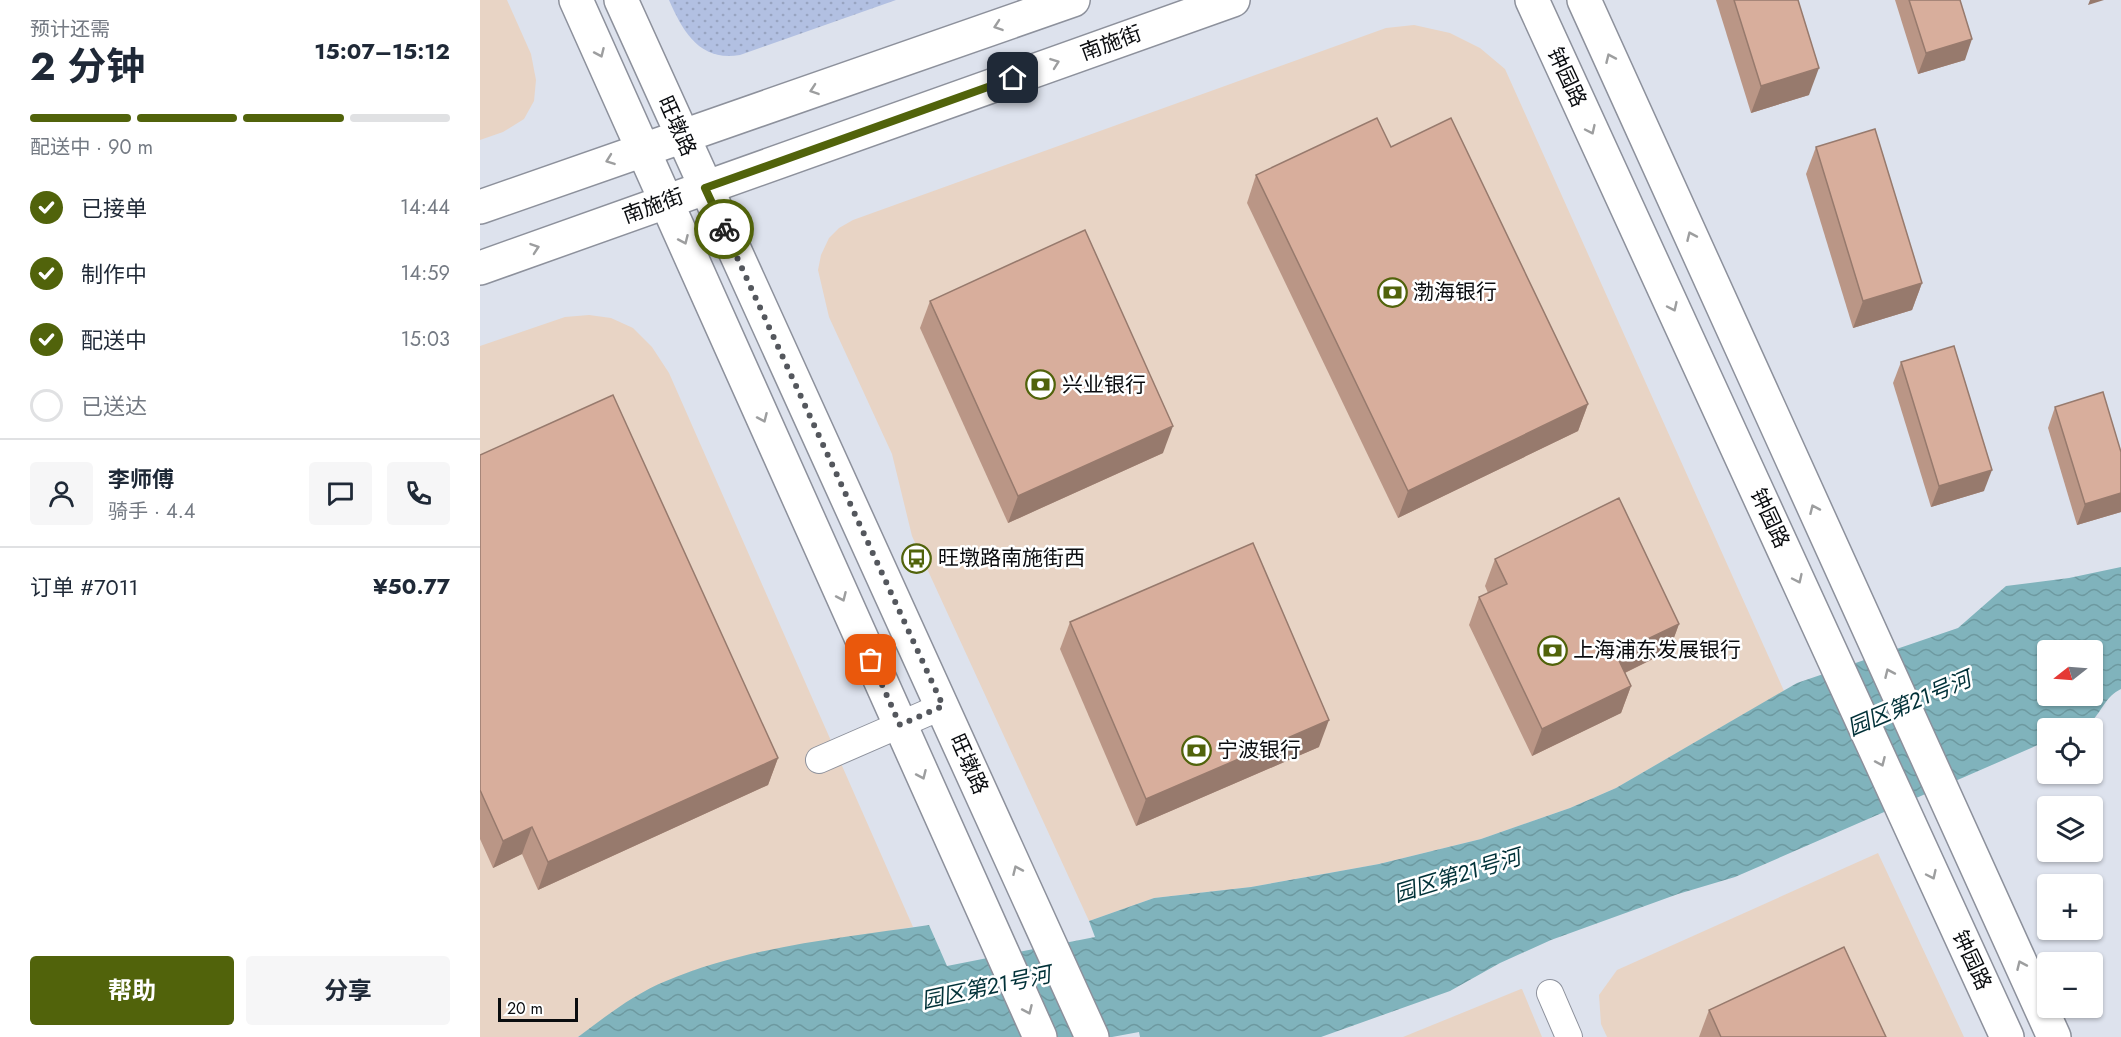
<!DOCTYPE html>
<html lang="zh">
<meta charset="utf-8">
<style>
:root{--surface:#fff;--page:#f6f6f7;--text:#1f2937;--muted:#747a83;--line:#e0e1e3;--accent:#51630b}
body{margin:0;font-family:Jost,"Noto Sans SC",sans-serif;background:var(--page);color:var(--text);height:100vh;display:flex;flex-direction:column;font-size:22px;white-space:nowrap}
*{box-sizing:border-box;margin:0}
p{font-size:20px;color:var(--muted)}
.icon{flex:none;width:33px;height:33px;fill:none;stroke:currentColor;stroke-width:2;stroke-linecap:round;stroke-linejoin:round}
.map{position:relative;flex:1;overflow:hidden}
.drawer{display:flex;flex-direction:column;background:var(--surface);width:480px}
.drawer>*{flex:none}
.needle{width:39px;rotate:253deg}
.controls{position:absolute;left:1557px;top:640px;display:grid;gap:12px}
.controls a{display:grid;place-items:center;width:66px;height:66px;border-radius:6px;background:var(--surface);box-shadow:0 2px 4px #0004;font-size:30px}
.scale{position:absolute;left:18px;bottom:15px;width:80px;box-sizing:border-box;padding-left:6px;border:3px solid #0a0c0f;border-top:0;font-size:16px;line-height:21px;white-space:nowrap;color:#0a0c0f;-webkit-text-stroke:4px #fff;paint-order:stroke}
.pin{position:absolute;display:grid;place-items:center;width:51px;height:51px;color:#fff;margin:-26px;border-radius:12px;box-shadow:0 3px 9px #0006}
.courier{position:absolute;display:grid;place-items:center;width:60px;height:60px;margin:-30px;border:4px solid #51630b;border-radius:50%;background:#fff;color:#222;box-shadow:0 2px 8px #0007}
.head em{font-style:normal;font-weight:700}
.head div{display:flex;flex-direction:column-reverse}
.head{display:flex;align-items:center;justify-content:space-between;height:102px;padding:0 30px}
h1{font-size:39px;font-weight:700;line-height:45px}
.bar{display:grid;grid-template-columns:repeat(4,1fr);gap:9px 6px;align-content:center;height:72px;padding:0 30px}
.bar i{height:8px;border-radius:4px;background:var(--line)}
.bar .selected{background:var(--accent)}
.bar p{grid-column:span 4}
.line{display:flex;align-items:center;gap:15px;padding:0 30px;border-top:2px solid var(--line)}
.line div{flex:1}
.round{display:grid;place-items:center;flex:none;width:63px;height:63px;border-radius:6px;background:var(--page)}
ol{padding:0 30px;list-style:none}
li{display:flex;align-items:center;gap:18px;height:66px}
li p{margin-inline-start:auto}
li .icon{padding:6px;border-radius:50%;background:var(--accent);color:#fff;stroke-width:4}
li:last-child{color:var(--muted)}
li i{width:33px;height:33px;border:3px solid var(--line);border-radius:50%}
.button{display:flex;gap:12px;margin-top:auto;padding:12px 30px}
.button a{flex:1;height:69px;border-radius:6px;background:var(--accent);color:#fff;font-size:24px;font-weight:700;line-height:69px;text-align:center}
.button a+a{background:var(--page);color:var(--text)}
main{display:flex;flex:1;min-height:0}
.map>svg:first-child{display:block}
</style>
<main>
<section class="drawer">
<div class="head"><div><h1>2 分钟</h1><p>预计还需</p></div><em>15:07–15:12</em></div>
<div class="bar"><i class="selected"></i><i class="selected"></i><i class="selected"></i><i></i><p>配送中 · 90 m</p></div>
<ol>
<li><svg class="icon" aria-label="check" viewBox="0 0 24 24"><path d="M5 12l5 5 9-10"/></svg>已接单<p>14:44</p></li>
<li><svg class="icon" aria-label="check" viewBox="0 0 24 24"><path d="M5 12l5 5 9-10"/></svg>制作中<p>14:59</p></li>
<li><svg class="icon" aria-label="check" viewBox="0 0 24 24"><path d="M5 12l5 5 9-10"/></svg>配送中<p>15:03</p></li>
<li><i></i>已送达</li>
</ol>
<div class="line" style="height:108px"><a class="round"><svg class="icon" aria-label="person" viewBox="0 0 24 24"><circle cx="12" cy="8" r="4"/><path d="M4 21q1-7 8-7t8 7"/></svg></a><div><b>李师傅</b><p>骑手 · 4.4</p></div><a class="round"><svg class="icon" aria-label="chat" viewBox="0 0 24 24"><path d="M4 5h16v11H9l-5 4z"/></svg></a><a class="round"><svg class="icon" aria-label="phone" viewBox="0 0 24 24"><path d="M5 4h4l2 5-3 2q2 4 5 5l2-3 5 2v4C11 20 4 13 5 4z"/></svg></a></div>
<div class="line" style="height:78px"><div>订单 #7011</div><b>¥50.77</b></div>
<div class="button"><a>帮助</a><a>分享</a></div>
</section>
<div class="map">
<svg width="1641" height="1037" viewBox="0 0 1641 1037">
<defs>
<pattern id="grass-dots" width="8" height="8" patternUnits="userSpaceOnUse" patternTransform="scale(1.5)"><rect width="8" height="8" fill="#b2c0e2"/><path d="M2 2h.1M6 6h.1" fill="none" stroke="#98a4c1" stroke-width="1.8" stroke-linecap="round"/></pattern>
<pattern id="water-waves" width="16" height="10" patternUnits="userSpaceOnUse" patternTransform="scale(1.5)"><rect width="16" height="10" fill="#80b3bc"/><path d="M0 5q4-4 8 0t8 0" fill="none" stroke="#6d99a0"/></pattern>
</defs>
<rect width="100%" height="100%" fill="#dde2ed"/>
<g fill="#e8d4c5">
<polygon points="0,0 27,0 51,54 56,80 54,101 44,119 23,132 0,140"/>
<polygon points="934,25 970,33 1000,48 1025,69 1304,691 1136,788 1090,808 1001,839 899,864 838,875 771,887 674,898 609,921 432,536 412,454 349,317 338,270 341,255 349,238 359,228 373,220 906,28"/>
<polygon points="109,315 131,318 153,328 172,347 189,373 433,927 317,946 210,972 163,993 98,1037 0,1037 0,346 85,317"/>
<polygon points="1398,853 1484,1037 1127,1037 1121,1024 1119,995 1137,970"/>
<polygon points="1042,989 1062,1037 923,1037 1041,989"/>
</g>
<path fill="url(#grass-dots)" d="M189,0H416L260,55C220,62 203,32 189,0Z"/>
<path fill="url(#water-waves)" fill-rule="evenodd" d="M1641,567V689C1626,696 1622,711 1611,722C1600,732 1581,729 1568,729L1567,741L1255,877L1198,894L1071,940L1020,963L970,991L841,1037H660L659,1032L632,1037H98C126,1016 154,994 186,981C268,946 362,938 449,925L467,966L615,937L609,921L674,898L771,887L838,875L899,864L1001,839L1090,808L1136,788L1317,683L1478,628L1526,586L1589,578ZM1568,651H1612V696H1568Z"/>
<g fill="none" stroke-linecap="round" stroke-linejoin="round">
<defs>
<g id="minor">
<polyline points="339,760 463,706"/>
<polyline points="1070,993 1089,1037"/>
</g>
<g id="major">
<polyline points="96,0 560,1037"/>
<polyline points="141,0 612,1037"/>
<polyline points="1052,0 1527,1037"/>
<polyline points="1104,0 1574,1037"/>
<polyline points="0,207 593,0"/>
<polyline points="0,268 753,0"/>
</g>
</defs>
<use href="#minor" stroke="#8d919c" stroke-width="28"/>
<use href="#major" stroke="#8d919c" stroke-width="36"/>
<use href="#minor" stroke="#fff" stroke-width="26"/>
<use href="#major" stroke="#fff" stroke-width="33"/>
</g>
<g fill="#ba9686">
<polygon points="1236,0 1318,0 1329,95 1271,113"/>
<polygon points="1415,0 1480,0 1485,60 1438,74"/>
<polygon points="911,147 1108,404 1098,431 918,518 767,203 776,175"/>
<polygon points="1336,147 1442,283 1432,310 1373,328 1326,174"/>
<polygon points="450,301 683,453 528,523 440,328"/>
<polygon points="1421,362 1504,491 1451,507 1413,383"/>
<polygon points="1575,407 1641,493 1641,512 1597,525 1568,428"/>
<polygon points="0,455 298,758 288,785 58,890 42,854 13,868 0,839"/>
<polygon points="1015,559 1199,624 1189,651 1145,673 1151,686 1141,713 1052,756 989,625 999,597 1008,593 1005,586"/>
<polygon points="590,622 839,747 656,826 580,649"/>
<polygon points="1229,1010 1406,1037 1219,1037"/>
</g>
<g fill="#977a6d">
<polygon points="1610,0 1624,0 1608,5"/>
<polygon points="1492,39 1485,60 1438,74 1446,53"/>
<polygon points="1339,68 1329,95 1271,113 1281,86"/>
<polygon points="1442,283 1432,310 1373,328 1383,301"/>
<polygon points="1108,404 1098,431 918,518 928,491"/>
<polygon points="693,426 683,453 528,523 538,496"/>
<polygon points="1512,470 1504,491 1451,507 1459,486"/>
<polygon points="1641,493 1641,512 1597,525 1605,504"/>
<polygon points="1199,624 1189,651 1126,682 1136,654"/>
<polygon points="1151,686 1141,713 1052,756 1062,729"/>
<polygon points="849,720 839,747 656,826 666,799"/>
<polygon points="298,758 288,785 58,890 68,862"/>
<polygon points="52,827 42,854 13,868 23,841"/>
</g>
<g fill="#d8ae9c" stroke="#977a6d" stroke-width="1.5">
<polygon points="1254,0 1318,0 1339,68 1281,86"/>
<polygon points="1429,0 1480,0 1492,39 1446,53"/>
<polygon points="897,118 911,147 971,118 1108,404 928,491 776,175"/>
<polygon points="1395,129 1442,283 1383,301 1336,147"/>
<polygon points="605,230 693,426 538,496 450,301"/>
<polygon points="1474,346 1512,470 1459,486 1421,362"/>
<polygon points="1623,392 1641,452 1641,493 1605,504 1575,407"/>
<polygon points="133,395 298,758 68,862 52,827 23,841 0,790 0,455"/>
<polygon points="1139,498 1199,624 1136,654 1151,686 1062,729 999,597 1027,584 1015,559"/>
<polygon points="773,543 849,720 666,799 590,622"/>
<polygon points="1364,947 1406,1037 1241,1037 1229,1010"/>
</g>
<defs><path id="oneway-chevron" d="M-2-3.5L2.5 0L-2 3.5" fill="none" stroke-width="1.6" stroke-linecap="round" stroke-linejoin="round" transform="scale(1.5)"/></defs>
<g stroke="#9d9e9f">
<use href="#oneway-chevron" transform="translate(518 26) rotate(161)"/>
<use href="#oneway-chevron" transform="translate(120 53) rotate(66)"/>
<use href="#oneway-chevron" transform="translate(1130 58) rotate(-114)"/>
<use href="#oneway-chevron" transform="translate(575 63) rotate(-20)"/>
<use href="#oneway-chevron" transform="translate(334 90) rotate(161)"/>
<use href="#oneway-chevron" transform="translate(1111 130) rotate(65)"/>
<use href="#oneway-chevron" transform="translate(130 160) rotate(160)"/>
<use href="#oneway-chevron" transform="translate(1211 236) rotate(-114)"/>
<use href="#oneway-chevron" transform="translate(204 240) rotate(66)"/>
<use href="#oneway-chevron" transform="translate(55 248) rotate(-19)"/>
<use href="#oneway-chevron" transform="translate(1193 307) rotate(65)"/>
<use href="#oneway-chevron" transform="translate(283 418) rotate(66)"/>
<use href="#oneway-chevron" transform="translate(1334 509) rotate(-114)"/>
<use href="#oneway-chevron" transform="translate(1318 579) rotate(65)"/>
<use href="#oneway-chevron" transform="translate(362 597) rotate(66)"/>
<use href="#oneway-chevron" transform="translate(1409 673) rotate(-114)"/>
<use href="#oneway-chevron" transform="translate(1401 762) rotate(66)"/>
<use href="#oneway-chevron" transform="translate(442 775) rotate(66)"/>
<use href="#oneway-chevron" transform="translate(537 870) rotate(-114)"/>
<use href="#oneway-chevron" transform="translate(1452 875) rotate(65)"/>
<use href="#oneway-chevron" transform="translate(1541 965) rotate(-114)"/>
<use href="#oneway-chevron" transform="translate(548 1010) rotate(66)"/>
</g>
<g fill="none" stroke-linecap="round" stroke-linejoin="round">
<polyline stroke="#54575d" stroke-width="6" stroke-dasharray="0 10.8" points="244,229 463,706 420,725 391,660"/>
<polyline stroke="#51630b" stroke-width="8" points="244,229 225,188 533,78"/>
</g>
<defs>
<symbol id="bank-ring" viewBox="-11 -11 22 22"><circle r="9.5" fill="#fff" stroke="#51630b" stroke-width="1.5"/><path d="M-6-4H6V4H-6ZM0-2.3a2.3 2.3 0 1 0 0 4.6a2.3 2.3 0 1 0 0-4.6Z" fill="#51630b"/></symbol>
<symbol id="bus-ring" viewBox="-11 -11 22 22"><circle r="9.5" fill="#fff" stroke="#51630b" stroke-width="1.5"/><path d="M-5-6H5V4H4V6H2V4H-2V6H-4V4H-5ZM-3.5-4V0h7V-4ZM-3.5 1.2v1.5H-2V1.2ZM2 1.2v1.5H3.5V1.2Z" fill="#51630b"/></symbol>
</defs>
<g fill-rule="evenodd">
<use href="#bank-ring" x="896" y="276" width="33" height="33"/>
<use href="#bank-ring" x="544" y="368" width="33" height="33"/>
<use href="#bus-ring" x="420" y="542" width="33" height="33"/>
<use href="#bank-ring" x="1056" y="634" width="33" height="33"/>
<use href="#bank-ring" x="700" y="734" width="33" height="33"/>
</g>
<g text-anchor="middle" stroke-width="5" stroke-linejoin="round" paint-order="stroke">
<g font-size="21" fill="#0a0c0f" stroke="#fff">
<text transform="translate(631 43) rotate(-20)" y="7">南施街</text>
<text transform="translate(1087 77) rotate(65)" y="7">钟园路</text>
<text transform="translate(197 126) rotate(66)" y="7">旺墩路</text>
<text transform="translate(173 206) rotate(-20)" y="7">南施街</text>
<text transform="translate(1290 518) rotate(65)" y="7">钟园路</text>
<text transform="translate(489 764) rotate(66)" y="7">旺墩路</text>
<text transform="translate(1492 960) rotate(65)" y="7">钟园路</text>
</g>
<g font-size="21" fill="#0a0c0f" stroke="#fff" text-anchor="start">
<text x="933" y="299">渤海银行</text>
<text x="582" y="392">兴业银行</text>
<text x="458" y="565">旺墩路南施街西</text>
<text x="1093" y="657">上海浦东发展银行</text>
<text x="737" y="757">宁波银行</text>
</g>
<g font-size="22" font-style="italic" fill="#003138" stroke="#fff">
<text transform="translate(1429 703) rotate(-23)" y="8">园区第21号河</text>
<text transform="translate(977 875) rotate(-17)" y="8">园区第21号河</text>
<text transform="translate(506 987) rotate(-12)" y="8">园区第21号河</text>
</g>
</g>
</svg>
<div class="controls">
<a><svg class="needle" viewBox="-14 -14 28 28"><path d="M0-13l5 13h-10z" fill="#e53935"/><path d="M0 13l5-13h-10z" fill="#747a83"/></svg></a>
<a><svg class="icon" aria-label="locate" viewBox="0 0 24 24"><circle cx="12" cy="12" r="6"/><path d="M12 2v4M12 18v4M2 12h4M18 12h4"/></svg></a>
<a><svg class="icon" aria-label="layers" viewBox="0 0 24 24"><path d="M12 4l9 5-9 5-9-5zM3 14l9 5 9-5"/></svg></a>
<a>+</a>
<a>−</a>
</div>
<div class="scale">20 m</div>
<div class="pin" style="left:391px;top:660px;background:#ea580c"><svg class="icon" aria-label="bag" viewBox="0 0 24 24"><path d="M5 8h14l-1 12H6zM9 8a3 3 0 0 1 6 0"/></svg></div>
<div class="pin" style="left:533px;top:78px;background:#1f2937"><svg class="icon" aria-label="home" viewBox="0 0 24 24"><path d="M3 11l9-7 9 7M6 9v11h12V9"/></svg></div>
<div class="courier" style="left:244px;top:229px"><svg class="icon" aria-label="bike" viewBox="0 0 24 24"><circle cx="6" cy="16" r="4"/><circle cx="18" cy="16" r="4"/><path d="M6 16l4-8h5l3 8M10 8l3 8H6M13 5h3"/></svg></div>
</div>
</main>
